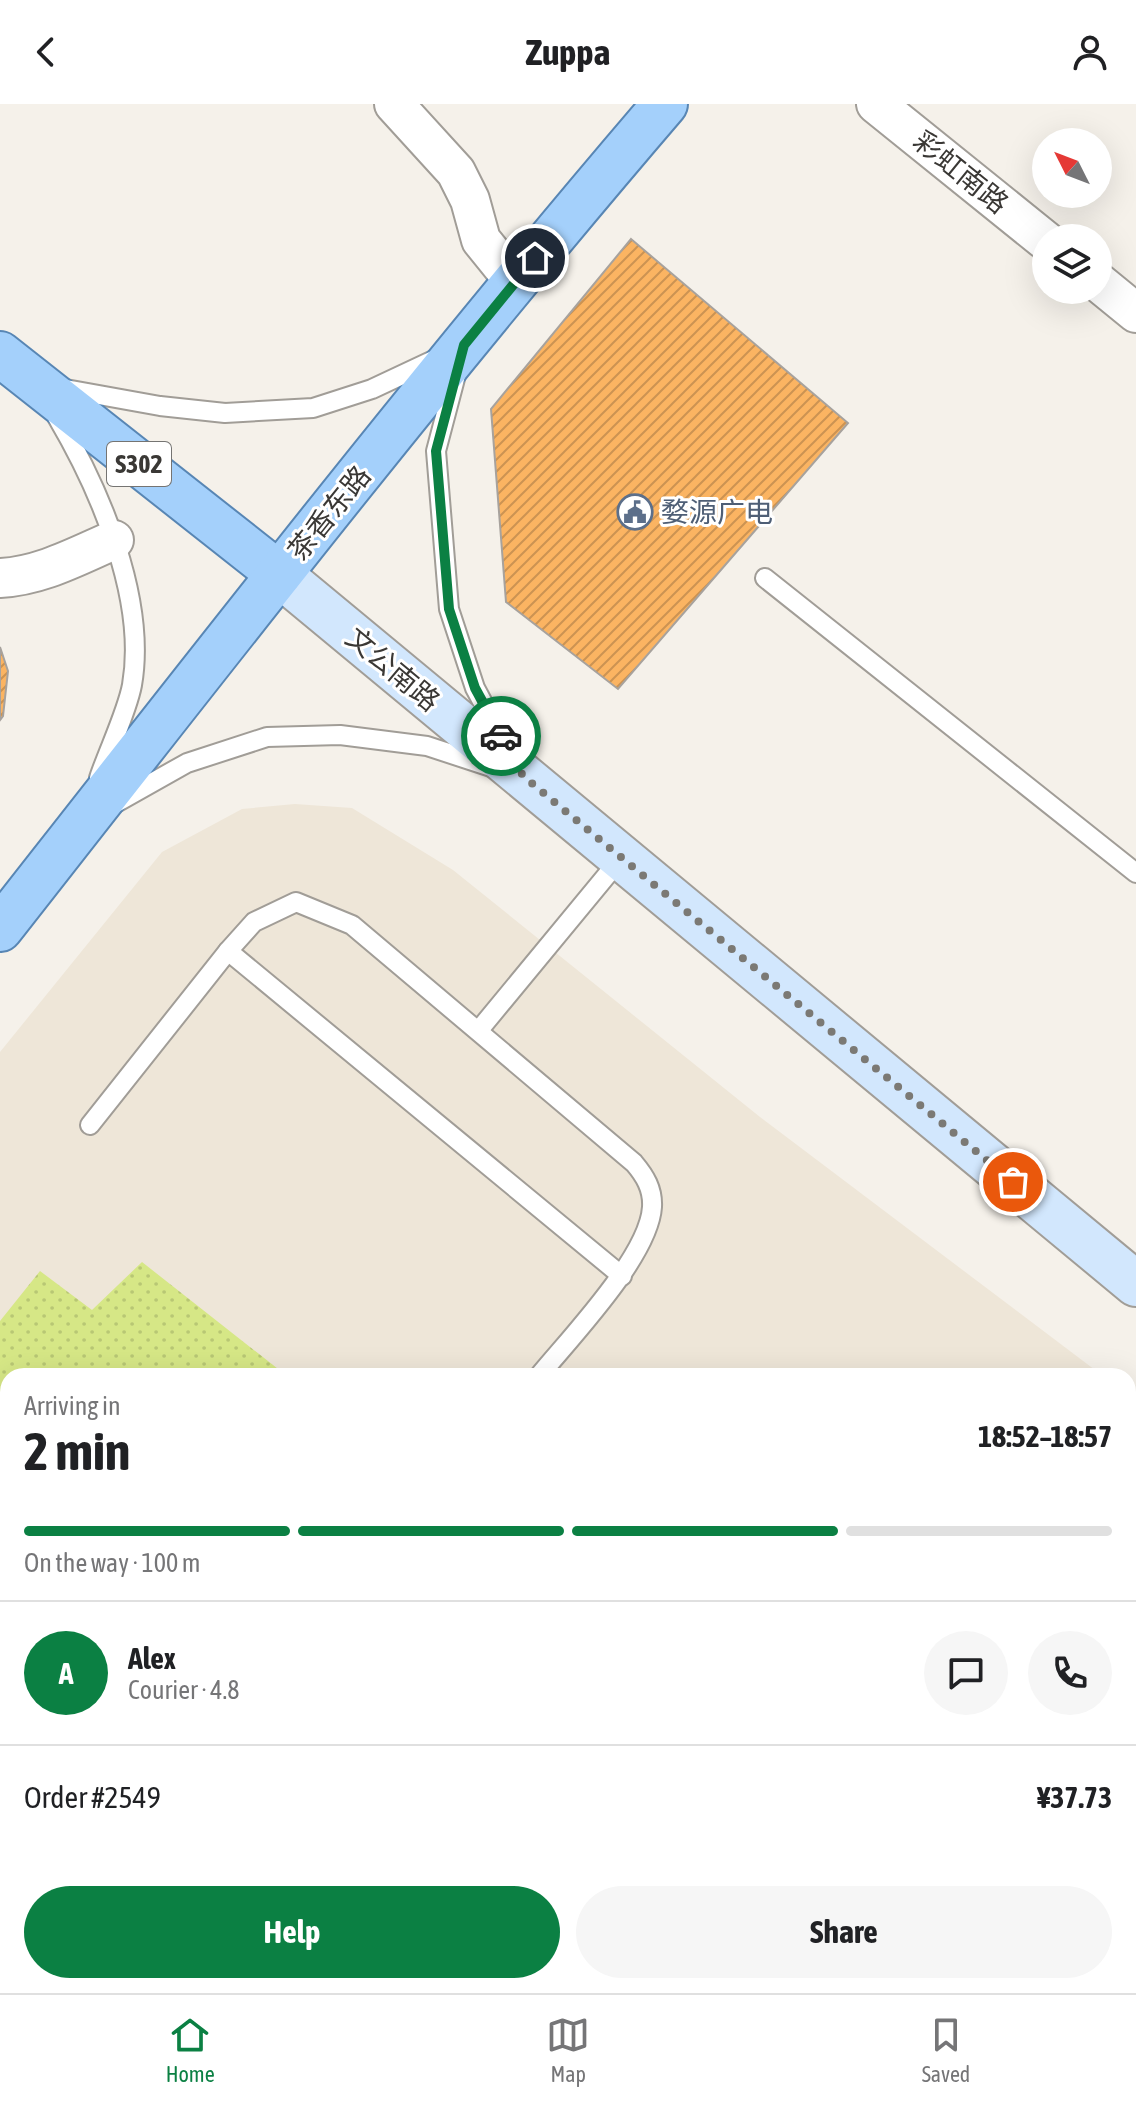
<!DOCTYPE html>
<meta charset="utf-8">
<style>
:root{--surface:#fff;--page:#f6f6f6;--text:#202124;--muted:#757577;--line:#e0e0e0;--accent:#0b8043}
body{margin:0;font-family:"Asap Condensed","Noto Sans SC",sans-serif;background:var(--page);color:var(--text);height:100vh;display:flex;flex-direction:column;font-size:30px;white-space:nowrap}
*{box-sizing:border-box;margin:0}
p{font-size:26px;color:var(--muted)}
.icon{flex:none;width:44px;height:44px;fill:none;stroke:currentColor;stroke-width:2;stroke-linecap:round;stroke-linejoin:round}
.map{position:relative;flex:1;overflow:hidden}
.drawer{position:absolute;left:0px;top:1264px;width:1136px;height:626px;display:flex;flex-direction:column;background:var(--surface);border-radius:24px 24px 0 0;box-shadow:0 8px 32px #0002}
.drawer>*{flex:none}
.needle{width:52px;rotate:312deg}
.buttons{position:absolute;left:1032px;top:24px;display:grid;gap:16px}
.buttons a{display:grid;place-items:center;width:80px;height:80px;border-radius:50%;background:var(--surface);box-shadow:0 8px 32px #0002;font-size:40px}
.pin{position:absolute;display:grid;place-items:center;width:68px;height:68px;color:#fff;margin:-34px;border:4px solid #fff;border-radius:50%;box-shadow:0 2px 8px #0007}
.courier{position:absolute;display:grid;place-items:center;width:80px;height:80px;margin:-40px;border:6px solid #0b8043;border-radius:50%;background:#fff;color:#222;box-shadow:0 2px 10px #0007}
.overview em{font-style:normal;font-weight:700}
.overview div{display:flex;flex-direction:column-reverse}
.overview{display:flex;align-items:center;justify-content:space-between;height:136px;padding:0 24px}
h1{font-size:52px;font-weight:700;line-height:60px}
.bar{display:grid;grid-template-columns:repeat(4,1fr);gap:12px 8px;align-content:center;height:96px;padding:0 24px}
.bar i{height:10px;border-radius:6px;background:var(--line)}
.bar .selected{background:var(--accent)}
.bar p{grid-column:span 4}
.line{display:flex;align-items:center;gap:20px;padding:0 24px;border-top:2px solid var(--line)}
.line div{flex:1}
.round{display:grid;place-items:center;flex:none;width:84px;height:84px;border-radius:42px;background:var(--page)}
.cta{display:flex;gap:16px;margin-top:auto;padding:16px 24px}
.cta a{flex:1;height:92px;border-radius:48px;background:var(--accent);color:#fff;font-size:32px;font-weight:700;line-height:92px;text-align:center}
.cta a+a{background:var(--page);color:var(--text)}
header{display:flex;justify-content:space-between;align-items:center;height:104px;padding:0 24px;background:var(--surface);font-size:36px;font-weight:700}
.tab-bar{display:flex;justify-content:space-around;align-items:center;height:112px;border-top:2px solid var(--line);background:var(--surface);font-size:22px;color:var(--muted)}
.tab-bar a{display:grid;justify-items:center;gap:4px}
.tab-bar .selected{color:var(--accent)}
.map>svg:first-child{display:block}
</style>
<header><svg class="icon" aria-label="back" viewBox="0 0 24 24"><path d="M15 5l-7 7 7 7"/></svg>Zuppa<svg class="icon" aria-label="person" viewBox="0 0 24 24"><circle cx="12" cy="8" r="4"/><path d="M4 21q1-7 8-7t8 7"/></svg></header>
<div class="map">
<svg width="1136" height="1889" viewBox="0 0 1136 1889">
<defs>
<pattern id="grass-dots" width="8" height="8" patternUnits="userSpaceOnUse" patternTransform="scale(2)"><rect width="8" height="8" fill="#d6e786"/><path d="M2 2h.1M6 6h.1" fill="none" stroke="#b8c774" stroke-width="1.8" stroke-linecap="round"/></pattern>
<pattern id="building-hatch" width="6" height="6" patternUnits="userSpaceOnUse" patternTransform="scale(2)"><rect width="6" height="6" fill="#fbb462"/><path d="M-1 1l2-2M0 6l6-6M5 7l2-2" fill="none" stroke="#cc9352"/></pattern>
</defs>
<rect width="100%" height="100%" fill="#f5f1ea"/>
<polygon fill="#eee6d8" points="295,700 352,704 453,766 760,1013 1103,1272 8,1272 8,1882 95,1882 90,1889 0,1889 0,948 162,748 242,705"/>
<polygon fill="url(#grass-dots)" points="142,1158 287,1272 8,1272 8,1482 0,1476 0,1217 40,1167 92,1206"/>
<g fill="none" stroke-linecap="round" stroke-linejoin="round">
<g stroke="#6ba4f2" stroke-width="10">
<polyline points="0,1636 8,1640"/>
<polyline points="504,1882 518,1889"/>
</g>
</g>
<g fill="url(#building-hatch)" stroke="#a7a29d" stroke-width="2">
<polygon points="631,135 848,319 618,585 506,498 491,305"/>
<polygon points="0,543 8,567 3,612 0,616"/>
<polygon points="1136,1671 1136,1836 1132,1842 1128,1840 1128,1683"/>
<polygon points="316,1882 366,1882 375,1889 310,1889"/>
</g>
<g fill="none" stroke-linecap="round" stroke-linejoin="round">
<defs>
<g id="service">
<polyline points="456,271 436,347 449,505 475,584 506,642"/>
<polyline points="60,284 160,302 225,309 313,304 372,285 438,254"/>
<path d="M57,313C100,386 147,495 132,581C127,608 108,647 99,674"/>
<polyline points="765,474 1136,769"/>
<polyline points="116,699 187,659 267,633 340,631 427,642 491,663"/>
<polyline points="228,847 622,1172"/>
<polyline points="479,926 621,754"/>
<path d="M90,1021L228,847L254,818L296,798L352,821L634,1059C645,1072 653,1085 652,1103C649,1152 570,1234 539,1272"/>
<polyline points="1128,1378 1136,1370"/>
<polyline points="65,1889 70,1882"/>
</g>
<g id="minor">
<polyline points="394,0 456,68 470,96 481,136 515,178"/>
<polyline points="876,0 1046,137"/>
<polyline points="1098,178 1136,209"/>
<path d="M0,474C41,472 77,452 114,436"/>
<polyline points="1128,1880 1136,1886"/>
</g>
<polyline id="secondary" points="279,470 1136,1180"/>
<g id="primary">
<polyline points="0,250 279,470"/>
<path d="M0,825C218,547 435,268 665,0"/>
</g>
</defs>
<use href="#service" stroke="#a19d97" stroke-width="22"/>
<use href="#minor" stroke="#a19d97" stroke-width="42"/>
<use href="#secondary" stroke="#a19d97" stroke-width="48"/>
<use href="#primary" stroke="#5886b4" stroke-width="48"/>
<use href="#service" stroke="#fff" stroke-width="18"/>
<use href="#minor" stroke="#fff" stroke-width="38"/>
<use href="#secondary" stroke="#d2e7fd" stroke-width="44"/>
<use href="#primary" stroke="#a4d0fb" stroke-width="44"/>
</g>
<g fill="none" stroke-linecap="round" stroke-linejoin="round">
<polyline stroke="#7b7974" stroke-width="8" stroke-dasharray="0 14.4" points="501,632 523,672 1013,1078"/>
<polyline stroke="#0b8043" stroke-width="10" points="501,632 475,584 449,505 436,347 464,241 535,154"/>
</g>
<defs>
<symbol id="civic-ring" viewBox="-11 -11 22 22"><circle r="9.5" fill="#fff" stroke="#5c6f8a" stroke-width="1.5"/><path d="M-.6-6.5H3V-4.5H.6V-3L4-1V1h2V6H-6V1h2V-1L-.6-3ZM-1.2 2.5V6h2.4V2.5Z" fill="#5c6f8a"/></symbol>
</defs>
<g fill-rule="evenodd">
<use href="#civic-ring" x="615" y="388" width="40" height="40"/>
</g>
<g text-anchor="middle" stroke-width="6" stroke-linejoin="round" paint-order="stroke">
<rect fill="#fff" stroke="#757472" stroke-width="2" x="107" y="338" width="64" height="44" rx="6"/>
<g font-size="26" font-weight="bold" fill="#3a3835">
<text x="139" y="369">S302</text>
</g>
<g font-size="28" fill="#3a3835" stroke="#fff">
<text transform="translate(961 68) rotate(39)" y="10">彩虹南路</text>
<text transform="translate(329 409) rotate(-51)" y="10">茶香东路</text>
<text transform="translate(393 565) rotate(40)" y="10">文公南路</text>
</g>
<g font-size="28" fill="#4e5e75" stroke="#fff" text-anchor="start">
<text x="661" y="418">婺源广电</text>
</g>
</g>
</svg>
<div class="buttons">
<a><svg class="needle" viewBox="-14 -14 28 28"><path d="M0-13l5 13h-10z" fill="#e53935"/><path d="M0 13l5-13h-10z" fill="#757577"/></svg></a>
<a><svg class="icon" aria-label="layers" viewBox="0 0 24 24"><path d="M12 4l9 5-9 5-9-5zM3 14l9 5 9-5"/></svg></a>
</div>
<div class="pin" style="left:1013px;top:1078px;background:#ea580c"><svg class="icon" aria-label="bag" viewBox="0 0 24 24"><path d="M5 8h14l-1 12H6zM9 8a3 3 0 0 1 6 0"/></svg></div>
<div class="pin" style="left:535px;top:154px;background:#1f2937"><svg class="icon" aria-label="home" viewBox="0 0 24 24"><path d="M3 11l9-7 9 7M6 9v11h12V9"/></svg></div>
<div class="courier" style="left:501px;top:632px"><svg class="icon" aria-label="car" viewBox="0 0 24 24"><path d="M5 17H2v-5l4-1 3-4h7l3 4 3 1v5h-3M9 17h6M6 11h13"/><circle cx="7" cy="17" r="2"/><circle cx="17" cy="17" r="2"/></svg></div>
<section class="drawer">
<div class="overview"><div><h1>2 min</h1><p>Arriving in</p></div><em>18:52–18:57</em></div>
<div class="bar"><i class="selected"></i><i class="selected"></i><i class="selected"></i><i></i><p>On the way · 100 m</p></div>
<div class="line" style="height:144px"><b class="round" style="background:var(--accent);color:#fff">A</b><div><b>Alex</b><p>Courier · 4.8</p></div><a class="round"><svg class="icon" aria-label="chat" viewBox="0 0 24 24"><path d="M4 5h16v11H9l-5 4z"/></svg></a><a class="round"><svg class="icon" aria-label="phone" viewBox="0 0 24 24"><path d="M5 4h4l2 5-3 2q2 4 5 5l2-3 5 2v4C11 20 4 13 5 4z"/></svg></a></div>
<div class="line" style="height:104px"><div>Order #2549</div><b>¥37.73</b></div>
<div class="cta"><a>Help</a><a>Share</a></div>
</section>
</div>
<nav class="tab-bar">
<a class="selected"><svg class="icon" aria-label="home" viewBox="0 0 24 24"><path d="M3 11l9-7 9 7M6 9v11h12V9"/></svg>Home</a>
<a><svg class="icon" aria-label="map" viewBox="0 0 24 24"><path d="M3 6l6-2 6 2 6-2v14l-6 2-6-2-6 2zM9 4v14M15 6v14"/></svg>Map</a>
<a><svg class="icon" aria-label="saved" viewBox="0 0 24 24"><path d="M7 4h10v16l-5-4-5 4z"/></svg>Saved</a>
</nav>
